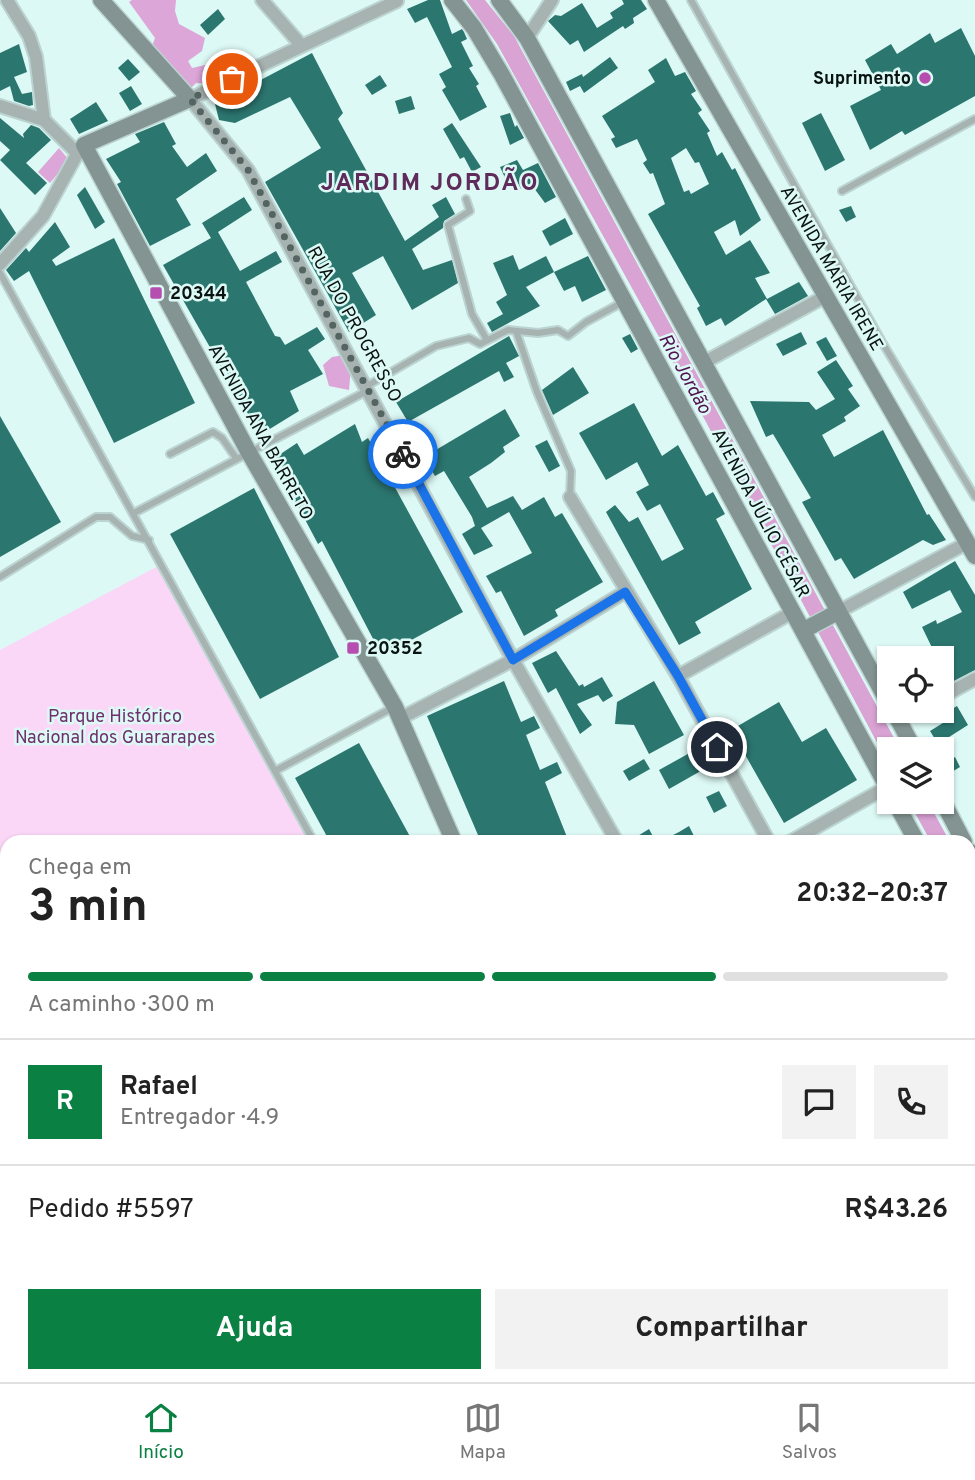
<!DOCTYPE html>
<html lang="pt">
<meta charset="utf-8">
<style>
:root{--surface:#fff;--page:#f2f2f2;--text:#222;--muted:#767676;--line:#e0e0e0;--accent:#0b8043}
body{margin:0;font-family:Overpass,sans-serif;background:var(--page);color:var(--text);height:100vh;display:flex;flex-direction:column;font-size:26px;white-space:nowrap}
*{box-sizing:border-box;margin:0}
p{font-size:23px;color:var(--muted)}
.icon{flex:none;width:38px;height:38px;fill:none;stroke:currentColor;stroke-width:2;stroke-linecap:round;stroke-linejoin:round}
.map{position:relative;flex:1;overflow:hidden}
.panel{position:absolute;left:0px;top:835px;width:976px;height:548px;display:flex;flex-direction:column;background:var(--surface);border-radius:21px 21px 0 0;box-shadow:0 2px 5px #0004}
.panel>*{flex:none}
.tools{position:absolute;left:877px;top:646px;display:grid;gap:14px}
.tools a{display:grid;place-items:center;width:77px;height:77px;border-radius:0px;background:var(--surface);box-shadow:0 2px 5px #0004;font-size:35px}
.pin{position:absolute;display:grid;place-items:center;width:60px;height:60px;color:#fff;margin:-30px;border:4px solid #fff;border-radius:50%;box-shadow:0 2px 7px #0007}
.courier{position:absolute;display:grid;place-items:center;width:70px;height:70px;margin:-35px;border:5px solid #1a73e8;border-radius:50%;background:#fff;color:#222;box-shadow:0 2px 9px #0007}
.overview em{font-style:normal;font-weight:700}
.overview div{display:flex;flex-direction:column-reverse}
.overview{display:flex;align-items:center;justify-content:space-between;height:119px;padding:0 28px}
h1{font-size:46px;font-weight:700;line-height:52px}
.bar{display:grid;grid-template-columns:repeat(4,1fr);gap:10px 7px;align-content:center;height:84px;padding:0 28px}
.bar i{height:9px;border-radius:5px;background:var(--line)}
.bar .selected{background:var(--accent)}
.bar p{grid-column:span 4}
.line{display:flex;align-items:center;gap:18px;padding:0 28px;border-top:2px solid var(--line)}
.line div{flex:1}
.round{display:grid;place-items:center;flex:none;width:74px;height:74px;border-radius:0px;background:var(--page)}
.button{display:flex;gap:14px;margin-top:auto;padding:14px 28px}
.button a{flex:1;height:80px;border-radius:0px;background:var(--accent);color:#fff;font-size:28px;font-weight:700;line-height:80px;text-align:center}
.button a+a{background:var(--page);color:var(--text)}
.dock{display:flex;justify-content:space-around;align-items:center;height:98px;border-top:2px solid var(--line);background:var(--surface);font-size:19px;color:var(--muted)}
.dock a{display:grid;justify-items:center;gap:4px}
.dock .selected{color:var(--accent)}
.map>svg:first-child{display:block}
</style>
<div class="map">
<svg width="975" height="1382" viewBox="0 0 975 1382">
<rect width="100%" height="100%" fill="#ddf9f5"/>
<polygon fill="#fbd7f7" points="158,566 311,842 7,842 7,1376 532,1376 535,1382 0,1382 0,650"/>
<g fill="#dda6d8">
<polygon points="132,0 176,0 175,11 179,24 205,38 202,51 188,61 192,68 214,63 219,75 211,84 196,83 190,89 152,46 155,38 129,2"/>
<polygon points="59,148 69,160 50,183 38,172"/>
<polygon points="344,355 351,366 349,390 329,386 323,365 332,357"/>
</g>
<g fill="#d9a3d4">
<polygon points="466,0 485,0 514,36 900,749 889,749 889,765 706,422 497,44"/>
<polygon points="909,802 928,802 950,842 931,842"/>
</g>
<g fill="#2c7670" fill-rule="evenodd">
<polygon points="428,0 440,0 452,34 462,29 464,32 467,39 461,42 473,66 469,68 479,84 476,86 487,107 460,121 442,90 446,87 439,74 452,67 427,17 415,23 407,9"/>
<polygon points="622,0 641,0 647,9 633,18 634,23 625,29 623,26 584,52 578,40 570,45 548,21 555,15 561,16 582,3 597,28 613,18 610,13 624,4"/>
<polygon points="218,9 225,19 208,35 200,25"/>
<polygon points="961,28 975,56 975,96 905,135 902,131 870,150 850,106 881,90 865,60 891,44 897,54 930,33 935,43"/>
<polygon points="19,44 27,72 14,77 22,94 32,92 33,105 29,106 14,101 10,86 0,91 0,53"/>
<polygon points="312,53 343,113 338,119 405,241 439,217 432,205 446,197 455,214 444,221 443,228 412,249 423,270 452,260 458,283 412,310 383,256 352,273 376,315 349,332 265,182 321,148 290,97 235,123 219,120 215,104"/>
<polygon points="610,57 618,68 584,93 580,86 570,91 566,82 582,74 583,77"/>
<path d="M666,58L675,76L685,72L696,91L691,94L702,110L698,113L710,131L707,133L717,156L722,152L732,170L735,168L761,220L740,236L735,220L714,232L726,255L750,240L770,273L755,278L767,299L799,282L808,296L775,314L766,299L725,326L721,318L706,326L697,308L700,306L648,214L665,204L653,173L650,174L643,163L647,160L637,139L616,148L611,139L615,137L602,116L655,82L648,70ZM686,148L695,163L699,162L709,184L691,194L689,190L684,192L671,158Z"/>
<polygon points="128,59 140,72 129,81 118,68"/>
<polygon points="380,75 387,86 372,95 365,85"/>
<polygon points="131,86 142,104 130,111 119,93"/>
<polygon points="411,96 415,109 399,114 395,101"/>
<polygon points="96,102 108,121 79,134 70,119"/>
<polygon points="510,113 515,127 517,125 524,138 510,145 500,116"/>
<polygon points="821,113 845,160 825,171 802,123"/>
<polygon points="0,118 24,138 23,134 31,125 39,128 51,140 26,163 47,183 35,195 0,160 10,150 0,141"/>
<polygon points="164,122 176,144 172,146 187,167 206,153 217,171 176,199 191,225 150,246 117,184 121,182 106,159 140,142 135,134"/>
<polygon points="452,123 481,167 472,172 464,157 460,159 443,129"/>
<polygon points="517,160 523,170 538,163 556,197 545,203 531,184 521,189 514,176 506,180 500,167"/>
<polygon points="85,187 105,222 95,229 77,195"/>
<polygon points="244,197 252,210 218,232 240,271 276,251 282,262 246,282 275,336 280,337 285,345 317,327 325,339 308,350 323,374 290,391 299,411 260,435 163,265 211,238 202,223"/>
<polygon points="851,206 856,217 846,222 839,210"/>
<polygon points="0,208 16,233 0,251"/>
<polygon points="565,218 573,234 550,246 542,231"/>
<polygon points="55,222 70,247 52,260 56,266 114,238 195,403 114,443 29,271 14,281 6,270 26,248 29,252"/>
<polygon points="513,255 519,270 546,256 554,272 526,287 540,306 492,332 487,323 503,314 496,302 507,295 493,263"/>
<polygon points="588,256 606,290 582,302 575,286 564,291 554,272"/>
<polygon points="801,332 807,344 783,356 776,344"/>
<polygon points="630,334 638,349 631,353 622,338"/>
<polygon points="509,336 519,356 506,363 514,377 504,382 499,371 408,422 396,402"/>
<polygon points="826,337 837,356 827,361 816,342"/>
<polygon points="836,360 853,386 848,389 860,406 844,417 846,421 822,435 834,457 883,430 927,515 929,514 946,540 933,545 923,540 854,579 841,558 835,561 802,502 811,498 773,434 766,437 750,401 809,402 816,410 835,399 817,372"/>
<polygon points="573,367 589,393 553,415 542,390"/>
<polygon points="634,403 662,456 678,445 706,496 713,492 725,514 716,519 752,589 695,622 701,633 679,645 606,512 615,505 629,522 638,517 662,561 684,549 660,504 647,511 636,492 649,485 637,462 606,480 579,433"/>
<polygon points="505,409 520,436 503,447 505,452 491,463 469,477 487,508 513,496 522,510 544,497 555,517 562,513 603,582 555,610 558,616 524,636 501,591 496,593 486,576 532,553 522,535 509,512 481,528 493,546 474,555 462,534 475,526 472,517 444,471 435,476 424,457"/>
<polygon points="0,416 61,522 0,557"/>
<polygon points="355,424 362,442 368,438 463,612 382,656 322,541 318,544 273,459 297,443 304,455"/>
<polygon points="547,440 560,466 549,472 535,446"/>
<polygon points="254,488 339,657 260,699 170,534"/>
<polygon points="955,561 975,595 975,670 950,683 942,667 942,658 937,658 922,627 936,620 937,624 962,612 950,590 912,609 903,592"/>
<polygon points="556,651 579,686 583,684 584,687 602,677 613,696 603,702 598,695 577,704 592,725 580,734 556,688 548,693 532,663"/>
<polygon points="504,681 521,722 534,716 540,728 526,735 540,770 557,762 562,773 545,782 569,842 481,842 427,716"/>
<polygon points="654,681 684,735 649,754 634,725 615,724 617,702"/>
<polygon points="779,702 802,742 826,728 857,780 784,823 731,730"/>
<polygon points="957,706 968,725 938,744 930,731 951,718 947,712"/>
<polygon points="359,743 413,842 330,842 295,778"/>
<polygon points="695,750 706,768 669,789 659,770"/>
<polygon points="955,757 960,767 945,776 942,764"/>
<polygon points="644,759 650,769 629,781 623,771"/>
<polygon points="719,791 727,806 714,813 706,797"/>
<polygon points="689,826 697,842 659,842 679,832"/>
<polygon points="649,829 656,842 628,842"/>
</g>
<g fill="none" stroke-linecap="round" stroke-linejoin="round">
<defs>
<g id="lane">
<polyline points="691,0 882,342 975,497"/>
<polyline points="842,191 975,119"/>
<polyline points="466,199 470,211 448,225 472,314 487,340"/>
<polyline points="0,273 314,842"/>
<polyline points="516,331 537,392 571,471 570,497"/>
<polyline points="367,386 436,346 469,338 480,344 508,330 538,333 558,330 568,336 586,322 623,302"/>
<polyline points="170,454 213,432 222,438 236,458"/>
<polyline points="134,513 367,391"/>
<polyline points="0,577 96,517 110,517 132,536 149,540"/>
<polyline points="275,771 394,707"/>
<polyline points="970,1140 975,1148"/>
<polyline points="970,1296 975,1292"/>
</g>
<g id="street">
<polyline points="7,0 29,36 36,57 44,120 76,152"/>
<polyline points="262,0 301,45"/>
<polyline points="397,1 190,99 248,170 513,660 617,842"/>
<polyline points="527,38 552,0"/>
<polyline points="0,106 44,120"/>
<polyline points="0,264 43,216 81,147"/>
<polyline points="703,363 826,296"/>
<polyline points="570,497 678,676 769,842"/>
<polyline points="834,614 967,543"/>
<polyline points="678,676 793,612"/>
<polyline points="942,697 975,679"/>
<polyline points="401,718 513,660 625,592"/>
<polyline points="898,720 917,710"/>
<polyline points="790,842 887,787"/>
<polyline points="0,1103 7,1108"/>
<polyline points="858,1376 860,1382"/>
<polyline points="111,1382 115,1376"/>
<polyline points="823,1382 838,1376"/>
</g>
<g id="secondary">
<polyline points="101,0 190,99 84,145 248,451 395,707 454,842"/>
<polyline points="452,0 474,28 502,75 889,790"/>
<polyline points="499,0 527,38 889,704"/>
<polyline points="656,0 975,556"/>
<polyline points="806,629 834,614"/>
<polyline points="893,710 914,749"/>
<polyline points="942,800 964,842"/>
<polyline points="895,802 917,842"/>
<polyline points="970,852 975,862"/>
<polyline points="970,938 975,948"/>
<polyline points="664,1376 667,1382"/>
</g>
</defs>
<use href="#lane" stroke="#bbd4d1" stroke-width="10"/>
<use href="#street" stroke="#bbd4d1" stroke-width="16"/>
<use href="#secondary" stroke="#bbd4d1" stroke-width="19"/>
<use href="#lane" stroke="#a7b3b1" stroke-width="6"/>
<use href="#street" stroke="#a7b3b1" stroke-width="12"/>
<use href="#secondary" stroke="#839492" stroke-width="16"/>
</g>
<g fill="none" stroke-linecap="round" stroke-linejoin="round">
<polyline stroke="#536461" stroke-width="7" stroke-dasharray="0 12.6" points="232,79 190,99 248,170 403,454"/>
<polyline stroke="#1a73e8" stroke-width="9" points="403,454 513,660 625,592 678,676 717,747"/>
</g>
<g fill="#b64eb0" stroke="#ddf9f5" stroke-width="2.5">
<circle cx="925" cy="78" r="7"/>
<rect x="149" y="286" width="14" height="14" rx="3.5"/>
<rect x="346" y="641" width="14" height="14" rx="3.5"/>
</g>
<g text-anchor="middle" stroke-width="5" stroke-linejoin="round" paint-order="stroke">
<g font-size="18" font-weight="bold" fill="#091311" stroke="#ddf9f5" text-anchor="start">
<text x="911" y="84" text-anchor="end">Suprimento</text>
<text x="170" y="299">20344</text>
<text x="367" y="654">20352</text>
</g>
<g font-size="18" fill="#091311" stroke="#ddf9f5">
<text transform="translate(832 268) rotate(60)" y="6">AVENIDA MARIA IRENE</text>
<text transform="translate(355 324) rotate(61)" y="6">RUA DO PROGRESSO</text>
<text transform="translate(261 432) rotate(61)" y="6">AVENIDA ANA BARRETO</text>
<text transform="translate(761 513) rotate(62)" y="6">AVENIDA JÚLIO CÉSAR</text>
</g>
<g font-size="18" fill="#70306c" stroke="#ddf9f5">
<text x="115" y="722">Parque Histórico<tspan x="115" dy="21">Nacional dos Guararapes</tspan></text>
</g>
<g font-size="19" font-style="italic" fill="#521250" stroke="#ddf9f5">
<text transform="translate(686 373) rotate(61)" y="7">Rio Jordão</text>
</g>
<g font-size="24" font-weight="bold" letter-spacing="2" fill="#5e2b5b" stroke="#ddf9f5">
<text x="430" y="190">JARDIM JORDÃO</text>
</g>
</g>
</svg>
<div class="tools">
<a><svg class="icon" aria-label="locate" viewBox="0 0 24 24"><circle cx="12" cy="12" r="6"/><path d="M12 2v4M12 18v4M2 12h4M18 12h4"/></svg></a>
<a><svg class="icon" aria-label="layers" viewBox="0 0 24 24"><path d="M12 4l9 5-9 5-9-5zM3 14l9 5 9-5"/></svg></a>
</div>
<div class="pin" style="left:232px;top:79px;background:#ea580c"><svg class="icon" aria-label="bag" viewBox="0 0 24 24"><path d="M5 8h14l-1 12H6zM9 8a3 3 0 0 1 6 0"/></svg></div>
<div class="pin" style="left:717px;top:747px;background:#1f2937"><svg class="icon" aria-label="home" viewBox="0 0 24 24"><path d="M3 11l9-7 9 7M6 9v11h12V9"/></svg></div>
<div class="courier" style="left:403px;top:454px"><svg class="icon" aria-label="bike" viewBox="0 0 24 24"><circle cx="6" cy="16" r="4"/><circle cx="18" cy="16" r="4"/><path d="M6 16l4-8h5l3 8M10 8l3 8H6M13 5h3"/></svg></div>
<section class="panel">
<div class="overview"><div><h1>3 min</h1><p>Chega em</p></div><em>20:32–20:37</em></div>
<div class="bar"><i class="selected"></i><i class="selected"></i><i class="selected"></i><i></i><p>A caminho · 300 m</p></div>
<div class="line" style="height:126px"><b class="round" style="background:var(--accent);color:#fff">R</b><div><b>Rafael</b><p>Entregador · 4.9</p></div><a class="round"><svg class="icon" aria-label="chat" viewBox="0 0 24 24"><path d="M4 5h16v11H9l-5 4z"/></svg></a><a class="round"><svg class="icon" aria-label="phone" viewBox="0 0 24 24"><path d="M5 4h4l2 5-3 2q2 4 5 5l2-3 5 2v4C11 20 4 13 5 4z"/></svg></a></div>
<div class="line" style="height:91px"><div>Pedido #5597</div><b>R$43.26</b></div>
<div class="button"><a>Ajuda</a><a>Compartilhar</a></div>
</section>
</div>
<nav class="dock">
<a class="selected"><svg class="icon" aria-label="home" viewBox="0 0 24 24"><path d="M3 11l9-7 9 7M6 9v11h12V9"/></svg>Início</a>
<a><svg class="icon" aria-label="map" viewBox="0 0 24 24"><path d="M3 6l6-2 6 2 6-2v14l-6 2-6-2-6 2zM9 4v14M15 6v14"/></svg>Mapa</a>
<a><svg class="icon" aria-label="saved" viewBox="0 0 24 24"><path d="M7 4h10v16l-5-4-5 4z"/></svg>Salvos</a>
</nav>
